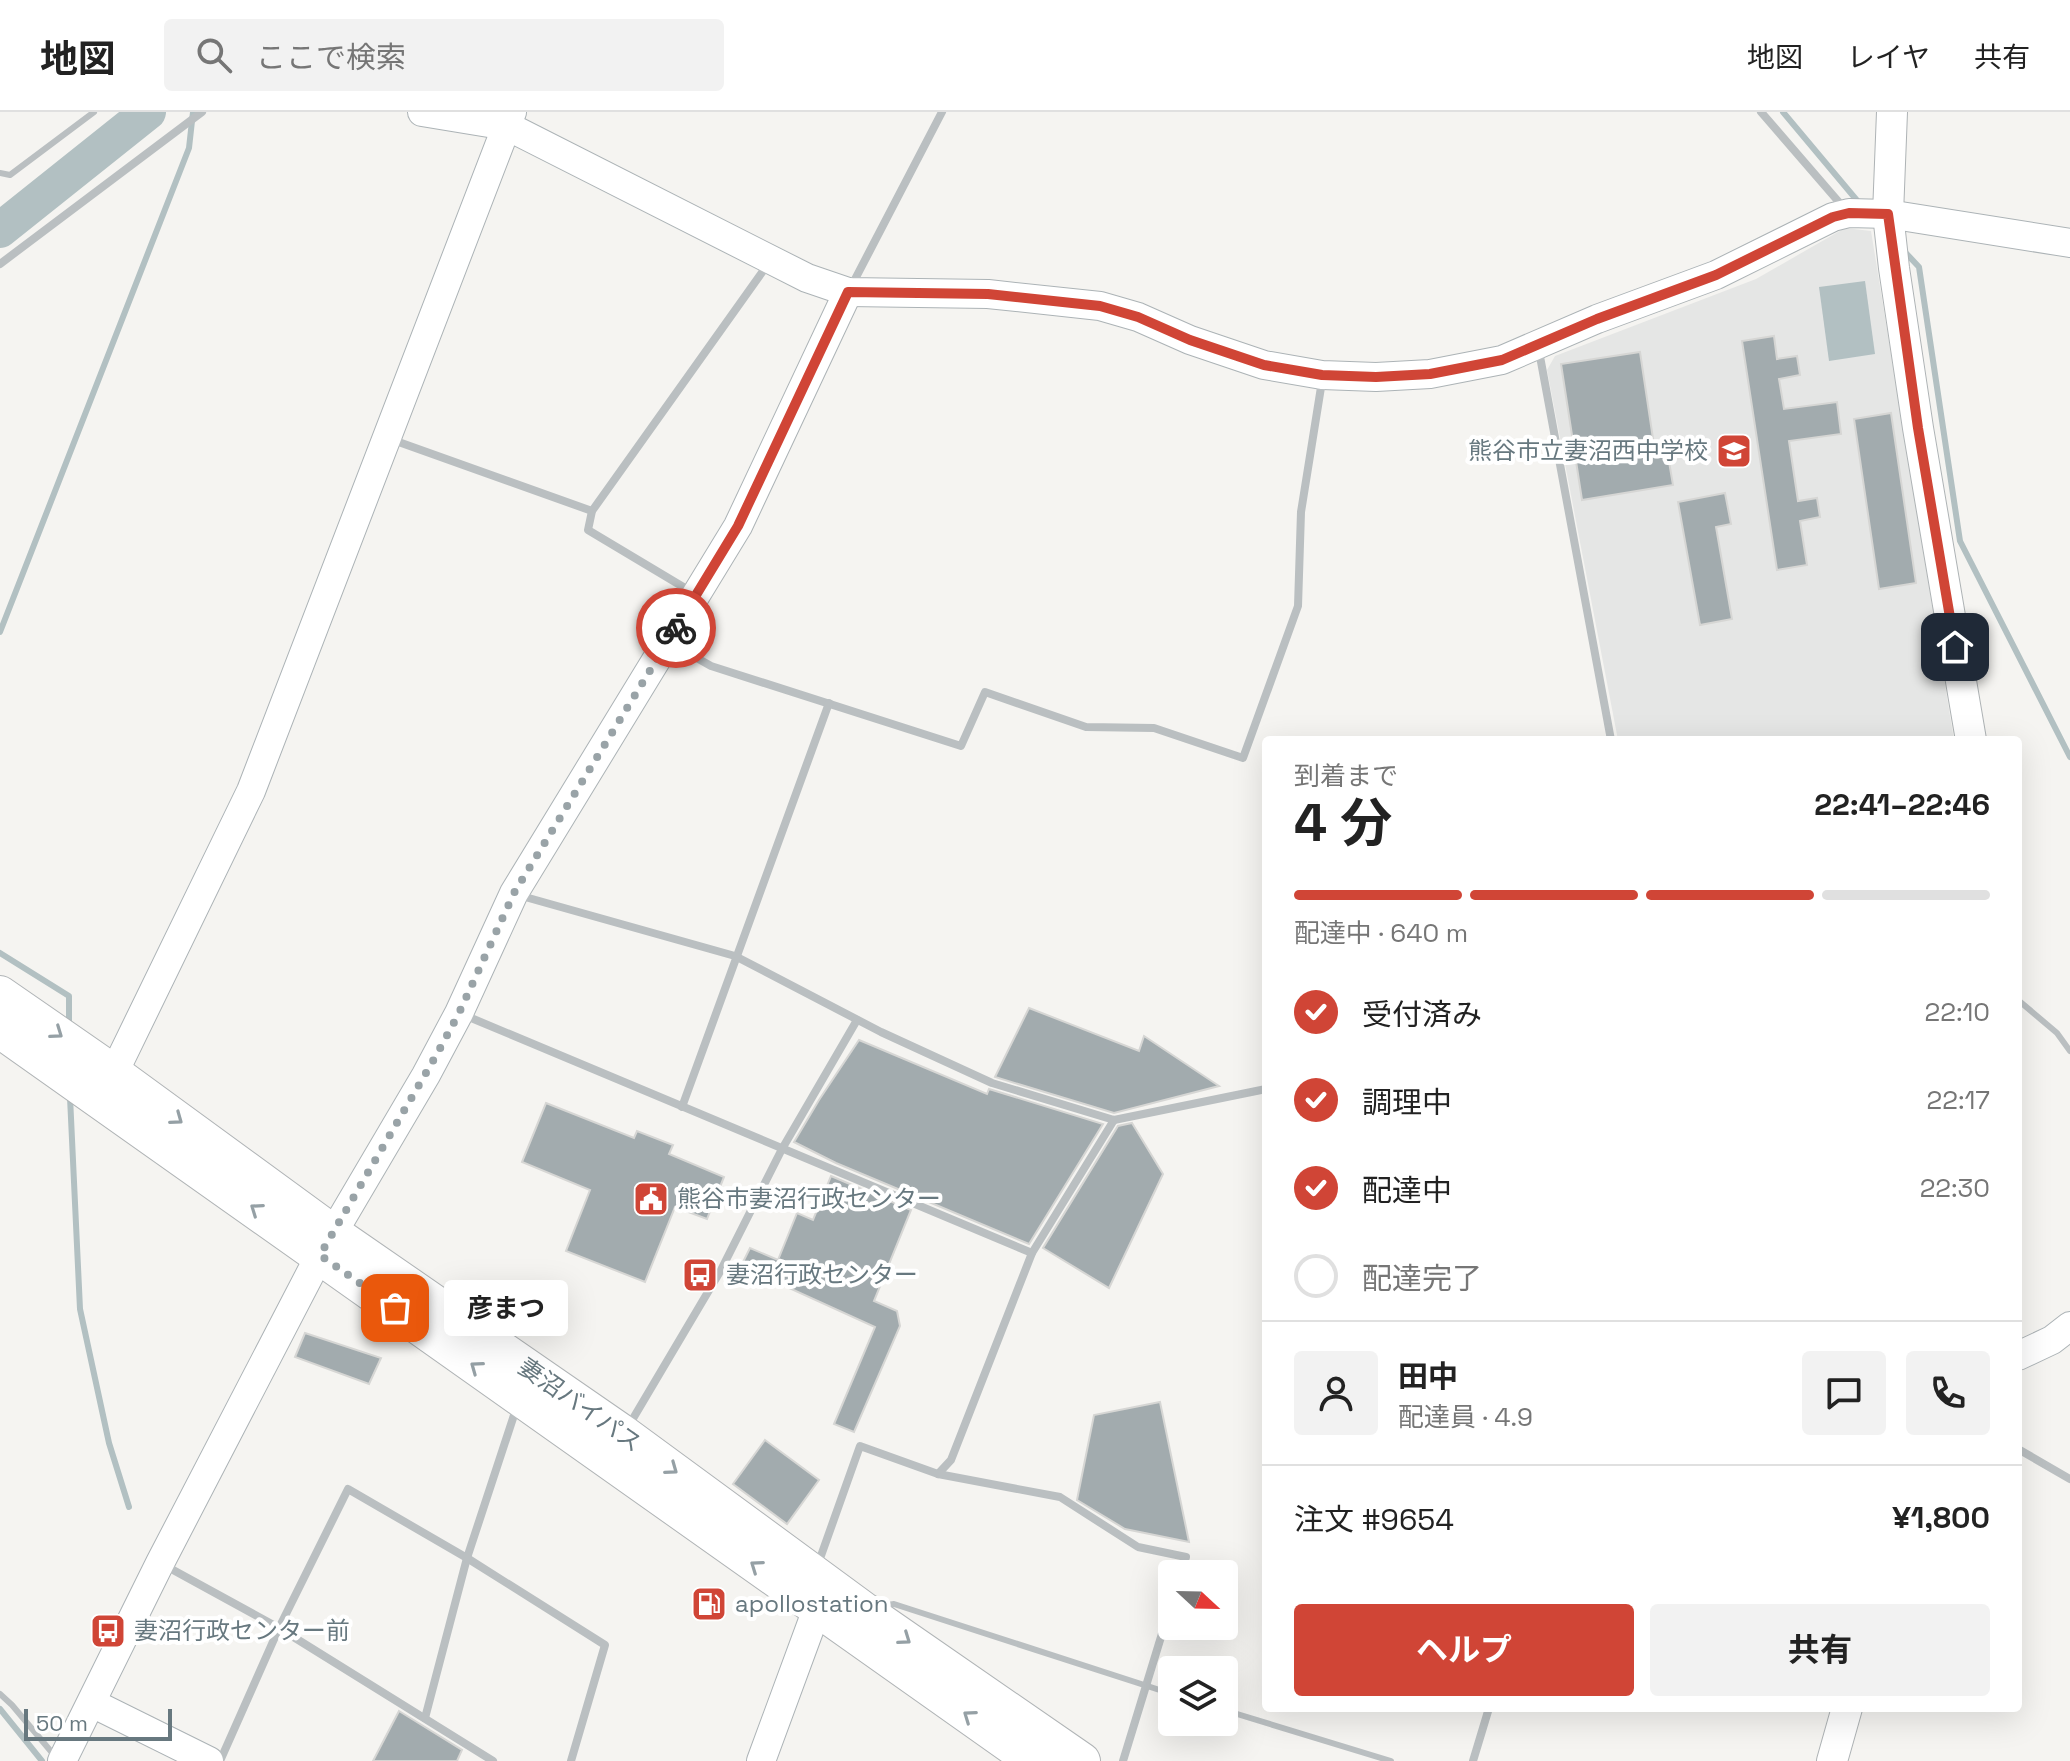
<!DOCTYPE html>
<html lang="ja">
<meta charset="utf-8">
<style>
:root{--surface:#fff;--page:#f2f2f2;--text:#222;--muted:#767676;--line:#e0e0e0;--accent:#d04536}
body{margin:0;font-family:"Space Grotesk","Noto Sans JP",sans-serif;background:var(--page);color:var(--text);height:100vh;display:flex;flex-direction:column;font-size:30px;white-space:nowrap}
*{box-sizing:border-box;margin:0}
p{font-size:26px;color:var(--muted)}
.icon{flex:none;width:44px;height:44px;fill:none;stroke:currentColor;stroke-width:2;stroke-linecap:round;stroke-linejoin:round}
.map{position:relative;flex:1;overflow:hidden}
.details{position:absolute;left:1262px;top:624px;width:760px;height:976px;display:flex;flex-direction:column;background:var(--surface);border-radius:8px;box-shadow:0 8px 32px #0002}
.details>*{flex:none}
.needle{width:52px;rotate:112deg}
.fabs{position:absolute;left:1158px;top:1448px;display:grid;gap:16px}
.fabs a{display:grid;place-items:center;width:80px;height:80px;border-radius:8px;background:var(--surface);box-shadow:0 8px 32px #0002;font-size:40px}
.scale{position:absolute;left:24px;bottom:20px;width:148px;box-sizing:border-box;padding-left:8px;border:4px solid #67787f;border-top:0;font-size:22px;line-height:28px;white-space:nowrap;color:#67787f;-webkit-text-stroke:6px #fff;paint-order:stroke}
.pin{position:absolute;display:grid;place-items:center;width:68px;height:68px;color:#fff;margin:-34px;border-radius:16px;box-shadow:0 4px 12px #0006}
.courier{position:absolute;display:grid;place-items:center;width:80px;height:80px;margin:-40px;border:6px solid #d04536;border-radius:50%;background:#fff;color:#222;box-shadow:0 2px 10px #0007}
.bubble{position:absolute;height:56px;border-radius:8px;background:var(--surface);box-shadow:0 8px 32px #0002;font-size:26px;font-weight:700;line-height:56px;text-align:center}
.summary em{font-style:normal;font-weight:700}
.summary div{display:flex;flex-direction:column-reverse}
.summary{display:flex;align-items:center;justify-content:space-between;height:136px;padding:0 32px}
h1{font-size:52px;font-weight:700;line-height:60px}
.bar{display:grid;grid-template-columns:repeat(4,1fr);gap:12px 8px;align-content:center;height:96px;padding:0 32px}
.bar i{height:10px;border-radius:6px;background:var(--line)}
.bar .selected{background:var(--accent)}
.bar p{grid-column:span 4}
.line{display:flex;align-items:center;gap:20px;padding:0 32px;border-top:2px solid var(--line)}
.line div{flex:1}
.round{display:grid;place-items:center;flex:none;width:84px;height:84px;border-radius:8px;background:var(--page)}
ol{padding:0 32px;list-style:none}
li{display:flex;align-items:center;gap:24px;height:88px}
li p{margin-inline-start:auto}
li .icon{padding:8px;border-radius:50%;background:var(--accent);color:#fff;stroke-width:4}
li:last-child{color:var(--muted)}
li i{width:44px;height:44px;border:4px solid var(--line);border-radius:50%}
.button{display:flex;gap:16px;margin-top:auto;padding:16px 32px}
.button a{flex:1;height:92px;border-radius:8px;background:var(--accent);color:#fff;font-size:32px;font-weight:700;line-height:92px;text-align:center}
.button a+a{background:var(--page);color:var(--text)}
header{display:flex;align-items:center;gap:48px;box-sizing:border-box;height:112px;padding:0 40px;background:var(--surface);border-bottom:2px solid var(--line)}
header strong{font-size:38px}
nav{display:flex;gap:44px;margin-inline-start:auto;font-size:28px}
.search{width:560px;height:72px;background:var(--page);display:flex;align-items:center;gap:20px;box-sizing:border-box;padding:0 28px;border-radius:8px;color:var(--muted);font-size:30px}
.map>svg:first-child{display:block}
</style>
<header>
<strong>地図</strong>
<div class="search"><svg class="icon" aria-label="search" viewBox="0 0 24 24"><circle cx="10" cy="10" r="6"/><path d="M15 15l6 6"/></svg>ここで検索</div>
<nav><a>地図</a><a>レイヤ</a><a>共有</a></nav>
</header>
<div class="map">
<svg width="2070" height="1649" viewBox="0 0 2070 1649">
<rect width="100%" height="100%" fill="#f5f4f1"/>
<polygon fill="#e5e6e5" points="1845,116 1871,119 1954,628 1618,628 1547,258 1555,244 1756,167"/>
<polygon fill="#b2c0c2" points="1865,169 1875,242 1829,249 1819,175"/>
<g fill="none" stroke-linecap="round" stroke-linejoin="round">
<g stroke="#b2c0c2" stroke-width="6">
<polyline points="1783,0 1860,92"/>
<polyline points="1903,138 1919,155 1960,429 2070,645"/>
<polyline points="0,520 189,36 193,0"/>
<polyline points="0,841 69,884 69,913"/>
<polyline points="70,985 80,1197 109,1331 129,1395"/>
<polyline points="0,1597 42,1649"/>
</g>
<polyline stroke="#b2c0c2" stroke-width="36" points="0,118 148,0"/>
</g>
<g fill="#a2abae" stroke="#d6d6d4" stroke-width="2">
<polygon points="1774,224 1777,247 1797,244 1800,263 1779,267 1784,297 1837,290 1841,322 1789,329 1798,389 1817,386 1820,405 1800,409 1807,453 1777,458 1742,229"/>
<polygon points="1640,240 1655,340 1667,338 1673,373 1582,388 1561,252"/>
<polygon points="1891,301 1916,471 1879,477 1854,307"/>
<polygon points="1725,381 1731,412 1716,415 1732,507 1700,513 1678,390"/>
<polygon points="1029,896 1139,939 1144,924 1219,974 1114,1001 995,965"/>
<polygon points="859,928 987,982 989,977 1103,1012 1029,1132 836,1051 794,1030 819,988"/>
<polygon points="546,991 634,1026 637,1019 673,1033 669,1042 724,1065 707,1107 675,1095 645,1170 566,1139 590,1078 522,1050"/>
<polygon points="1132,1011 1163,1062 1109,1176 1043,1136 1118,1014"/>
<polygon points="831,1064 911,1098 874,1189 897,1199 900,1214 854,1320 834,1312 875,1215 741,1154 750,1136 778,1148 797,1101 813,1108"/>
<polygon points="305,1221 381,1246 369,1272 295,1245"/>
<polygon points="1160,1290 1189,1430 1125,1417 1077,1388 1094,1303"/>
<polygon points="765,1328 819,1368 787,1412 733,1372"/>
<polygon points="399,1599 462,1638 457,1649 373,1649"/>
</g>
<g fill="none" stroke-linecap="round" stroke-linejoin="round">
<defs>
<g id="secondary">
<polyline points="422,0 507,14 807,166 848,180 988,182 1100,194 1138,205 1190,228 1264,253 1322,263 1376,265 1430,262 1502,248 1597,207 1716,163 1833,105 1849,101 1888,102 2070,131"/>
<polyline points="106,977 251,679 512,0"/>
<polyline points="2018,1244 2052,1228 2070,1214"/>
<polyline points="92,1591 209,1649"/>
<polyline points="62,1649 160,1451 320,1143 426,963 459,901 514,781 738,414 848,180"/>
<polyline points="761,1649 817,1497"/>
</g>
<g id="primary">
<polyline points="1892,0 1888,102 1894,156 1918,316 1971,628"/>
<polyline points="1832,1649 1847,1596"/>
</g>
<g id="highway">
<polyline points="0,882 114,961 333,1121 624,1322 865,1499 1082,1649"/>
<polyline points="0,918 1033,1649"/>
</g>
</defs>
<use href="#secondary" stroke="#acb3b6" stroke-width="30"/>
<use href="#primary" stroke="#aeb3b5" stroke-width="32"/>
<use href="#highway" stroke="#b0b4b6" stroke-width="38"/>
<g stroke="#babfc1" stroke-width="6">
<polyline points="0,61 10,63 94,0"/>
<polyline points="2018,888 2057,921 2070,939"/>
<polyline points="882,1494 894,1492 1172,1582"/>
<polyline points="0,1582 12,1593 54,1643"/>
<polyline points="1224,1598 1391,1649"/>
</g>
<g stroke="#babfc1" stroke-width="8">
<polyline points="1761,0 1844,96"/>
<polyline points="0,152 202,0"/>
<polyline points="852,173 942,0"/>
<polyline points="1539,239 1611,628"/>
<polyline points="393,328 592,399"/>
<polyline points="690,479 588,418 592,399 768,152"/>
<polyline points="672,532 711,554 961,634 985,580 1086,615 1154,616 1243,646 1298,494 1301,400 1322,269"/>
<polyline points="518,783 735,844 881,920 992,971 1114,1008 1266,977"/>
<polyline points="464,903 1032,1141"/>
<polyline points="682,995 829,591"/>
<polyline points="628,1315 721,1158 782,1037 857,908"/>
<polyline points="2018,1337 2070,1367"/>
<polyline points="938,1362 951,1348 1032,1141 1114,1008"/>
<polyline points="164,1453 279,1516 493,1649"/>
<polyline points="817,1455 860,1334 938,1362 1060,1385 1138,1435 1186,1445 1181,1462"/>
<polyline points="425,1606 467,1446 517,1294"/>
<polyline points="220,1649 279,1516 348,1377 467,1446 605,1533 571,1649"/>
<polyline points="1123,1649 1172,1489"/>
<polyline points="1473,1649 1489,1596"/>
</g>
<use href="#secondary" stroke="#fff" stroke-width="28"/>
<use href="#primary" stroke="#fff" stroke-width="30"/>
<use href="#highway" stroke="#fff" stroke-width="36"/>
</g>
<defs><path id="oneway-chevron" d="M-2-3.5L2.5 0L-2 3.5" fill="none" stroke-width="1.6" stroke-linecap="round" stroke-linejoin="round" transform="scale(2)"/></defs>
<g stroke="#95a0a5">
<use href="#oneway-chevron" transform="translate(57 921) rotate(35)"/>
<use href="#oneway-chevron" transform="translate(177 1007) rotate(36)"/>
<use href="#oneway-chevron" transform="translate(256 1097) rotate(-145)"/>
<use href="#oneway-chevron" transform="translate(476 1255) rotate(-144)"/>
<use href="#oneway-chevron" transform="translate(672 1357) rotate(36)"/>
<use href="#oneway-chevron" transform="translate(756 1454) rotate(-145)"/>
<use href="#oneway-chevron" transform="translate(905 1527) rotate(35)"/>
<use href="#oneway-chevron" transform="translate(969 1604) rotate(-145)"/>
</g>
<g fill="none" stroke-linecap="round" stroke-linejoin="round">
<polyline stroke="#99a3a7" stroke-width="8" stroke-dasharray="0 14.4" points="395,1196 320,1143 437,942 459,901 514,781 676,516"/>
<polyline stroke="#d04536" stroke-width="10" points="676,516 738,414 848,180 988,182 1100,194 1138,205 1190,228 1264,253 1322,263 1376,265 1430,262 1502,248 1597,207 1716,163 1833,105 1849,101 1888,102 1918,316 1955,535"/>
</g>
<defs>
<symbol id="school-square" viewBox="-11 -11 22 22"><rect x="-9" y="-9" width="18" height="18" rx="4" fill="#d04536" stroke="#fff"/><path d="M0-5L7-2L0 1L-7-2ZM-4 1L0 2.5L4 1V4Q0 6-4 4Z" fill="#fff"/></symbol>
<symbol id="civic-square" viewBox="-11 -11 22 22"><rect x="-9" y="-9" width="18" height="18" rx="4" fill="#d04536" stroke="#fff"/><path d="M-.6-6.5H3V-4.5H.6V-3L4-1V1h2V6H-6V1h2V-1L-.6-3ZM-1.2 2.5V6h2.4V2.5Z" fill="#fff"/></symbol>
<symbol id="bus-square" viewBox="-11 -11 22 22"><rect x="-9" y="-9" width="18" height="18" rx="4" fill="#d04536" stroke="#fff"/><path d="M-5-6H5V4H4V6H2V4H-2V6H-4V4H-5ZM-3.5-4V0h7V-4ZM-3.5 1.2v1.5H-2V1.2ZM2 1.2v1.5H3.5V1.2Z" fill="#fff"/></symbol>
<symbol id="fuel-square" viewBox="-11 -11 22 22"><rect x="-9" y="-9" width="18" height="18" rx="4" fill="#d04536" stroke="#fff"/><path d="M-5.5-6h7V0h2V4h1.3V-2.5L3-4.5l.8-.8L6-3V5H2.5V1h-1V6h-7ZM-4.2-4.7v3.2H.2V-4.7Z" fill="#fff"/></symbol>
</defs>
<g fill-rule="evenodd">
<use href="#school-square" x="1714" y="319" width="40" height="40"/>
<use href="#civic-square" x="631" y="1067" width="40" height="40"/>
<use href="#bus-square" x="680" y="1143" width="40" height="40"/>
<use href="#fuel-square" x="689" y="1472" width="40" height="40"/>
<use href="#bus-square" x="88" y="1499" width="40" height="40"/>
</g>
<g text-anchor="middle" stroke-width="8" stroke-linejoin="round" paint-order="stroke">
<g font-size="24" fill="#67787f" stroke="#fff" text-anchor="start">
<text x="1708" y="347" text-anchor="end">熊谷市立妻沼西中学校</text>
<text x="677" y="1095">熊谷市妻沼行政センター</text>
<text x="726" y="1171">妻沼行政センター</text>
<text x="735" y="1500">apollostation</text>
<text x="134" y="1527">妻沼行政センター前</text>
</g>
<g font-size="24" fill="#67787f" stroke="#fff">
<text transform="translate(580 1293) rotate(35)" y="8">妻沼バイパス</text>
</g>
</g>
</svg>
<div class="fabs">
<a><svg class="needle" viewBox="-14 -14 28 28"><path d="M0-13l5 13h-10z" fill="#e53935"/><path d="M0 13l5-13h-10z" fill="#767676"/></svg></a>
<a><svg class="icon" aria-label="layers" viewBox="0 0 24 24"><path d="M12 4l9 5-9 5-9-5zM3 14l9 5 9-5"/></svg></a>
</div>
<div class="scale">50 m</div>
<div class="pin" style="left:395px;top:1196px;background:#ea580c"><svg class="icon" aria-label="bag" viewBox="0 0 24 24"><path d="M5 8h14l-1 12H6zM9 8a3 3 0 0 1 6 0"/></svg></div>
<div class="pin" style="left:1955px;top:535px;background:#1f2937"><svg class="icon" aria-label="home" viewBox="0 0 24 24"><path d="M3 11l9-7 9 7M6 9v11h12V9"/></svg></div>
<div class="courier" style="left:676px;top:516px"><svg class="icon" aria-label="bike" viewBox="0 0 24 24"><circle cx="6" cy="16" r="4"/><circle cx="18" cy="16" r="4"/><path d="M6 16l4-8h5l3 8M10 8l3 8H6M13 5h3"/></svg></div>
<div class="bubble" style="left:444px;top:1168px;width:124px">彦まつ</div>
<section class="details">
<div class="summary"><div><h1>4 分</h1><p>到着まで</p></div><em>22:41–22:46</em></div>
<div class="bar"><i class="selected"></i><i class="selected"></i><i class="selected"></i><i></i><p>配達中 · 640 m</p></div>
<ol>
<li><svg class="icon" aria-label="check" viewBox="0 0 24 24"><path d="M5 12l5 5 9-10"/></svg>受付済み<p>22:10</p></li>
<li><svg class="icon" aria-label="check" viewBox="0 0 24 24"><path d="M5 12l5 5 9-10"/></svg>調理中<p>22:17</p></li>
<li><svg class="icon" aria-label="check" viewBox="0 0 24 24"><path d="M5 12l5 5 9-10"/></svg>配達中<p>22:30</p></li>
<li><i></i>配達完了</li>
</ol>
<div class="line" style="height:144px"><a class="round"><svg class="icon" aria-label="person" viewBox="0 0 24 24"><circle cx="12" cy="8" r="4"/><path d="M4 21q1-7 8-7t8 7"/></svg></a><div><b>田中</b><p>配達員 · 4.9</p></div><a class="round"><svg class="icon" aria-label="chat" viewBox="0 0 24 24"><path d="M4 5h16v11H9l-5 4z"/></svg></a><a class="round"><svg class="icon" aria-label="phone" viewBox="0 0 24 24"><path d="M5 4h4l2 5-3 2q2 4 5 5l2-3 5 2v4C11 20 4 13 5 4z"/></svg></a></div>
<div class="line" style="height:104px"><div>注文 #9654</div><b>¥1,800</b></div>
<div class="button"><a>ヘルプ</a><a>共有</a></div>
</section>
</div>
